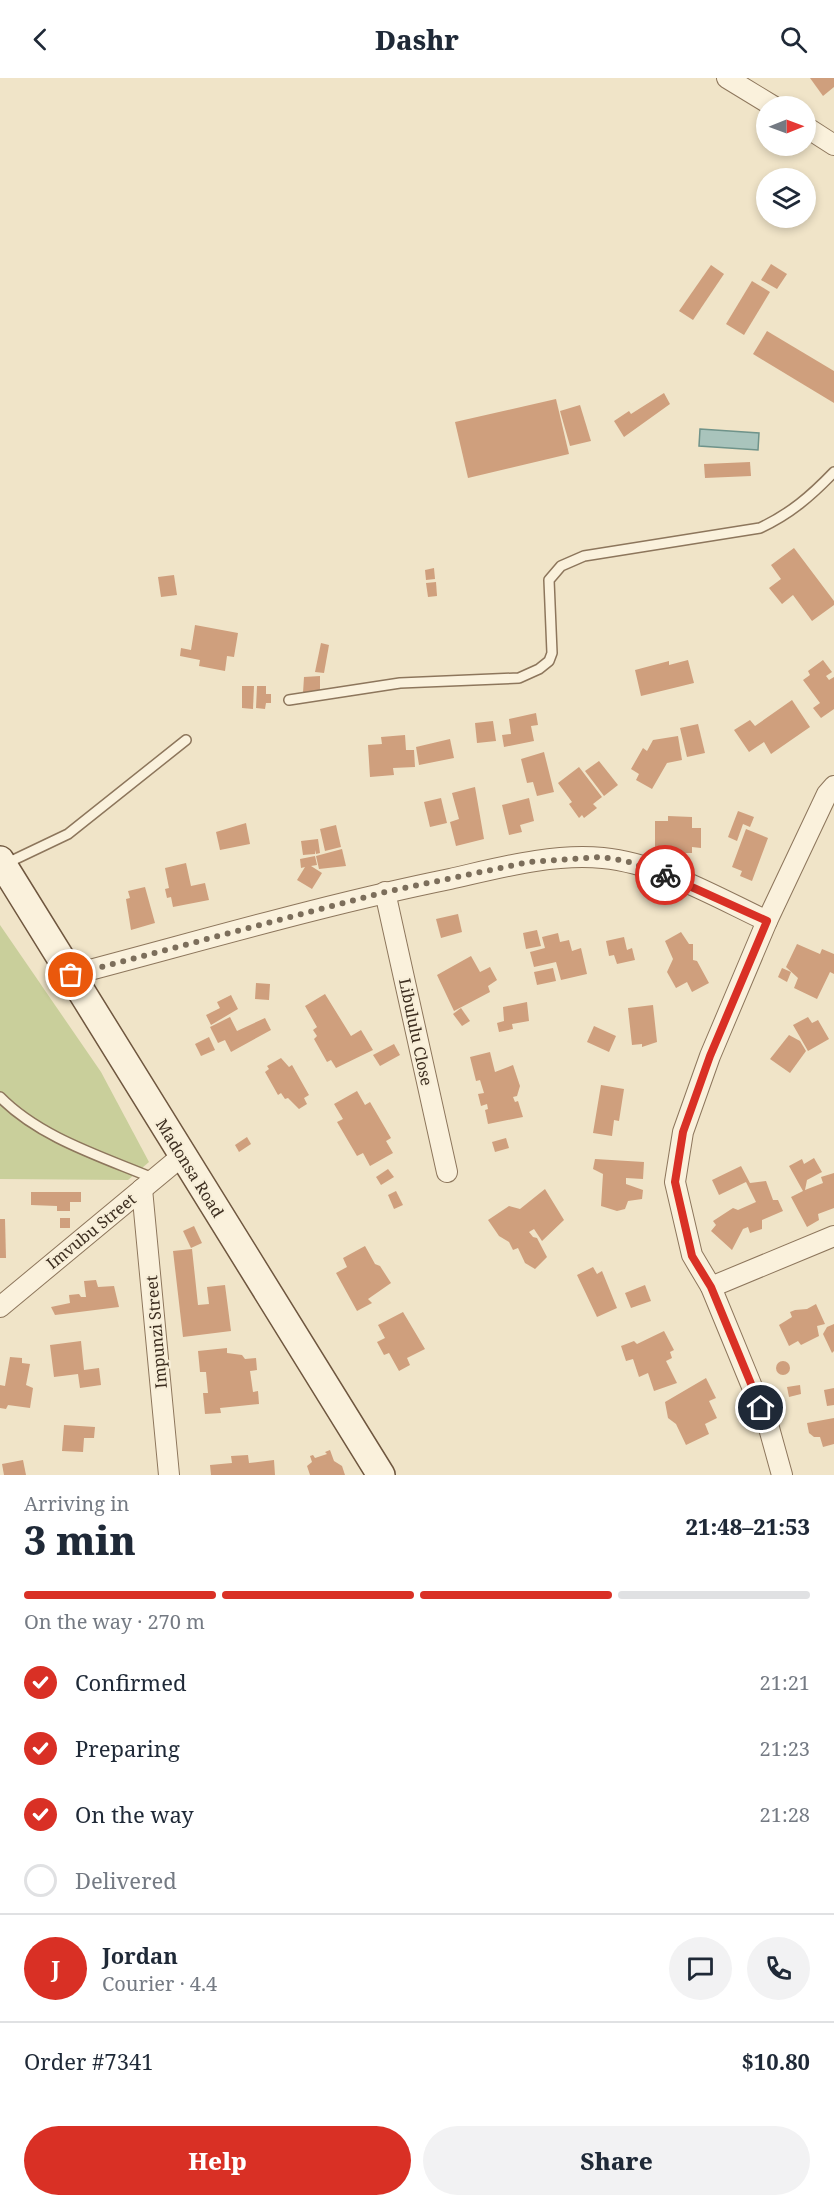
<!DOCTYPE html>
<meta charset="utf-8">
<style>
:root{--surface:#fff;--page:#f2f2f3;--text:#1f2937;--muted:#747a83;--line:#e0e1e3;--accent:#d93025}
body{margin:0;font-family:"Noto Serif",serif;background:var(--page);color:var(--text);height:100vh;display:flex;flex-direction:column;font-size:22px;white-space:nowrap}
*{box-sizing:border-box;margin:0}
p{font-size:20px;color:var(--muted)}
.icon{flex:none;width:33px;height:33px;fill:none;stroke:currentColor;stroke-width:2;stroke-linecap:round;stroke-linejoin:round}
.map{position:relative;height:1397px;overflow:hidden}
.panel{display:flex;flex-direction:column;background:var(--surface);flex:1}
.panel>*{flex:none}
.needle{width:39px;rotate:89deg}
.buttons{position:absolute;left:756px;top:18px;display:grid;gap:12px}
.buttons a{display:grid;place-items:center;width:60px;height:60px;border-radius:50%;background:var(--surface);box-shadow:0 3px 9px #0003;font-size:30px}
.pin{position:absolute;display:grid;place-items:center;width:51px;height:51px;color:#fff;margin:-26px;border:3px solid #fff;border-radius:50%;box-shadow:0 2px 6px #0007}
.courier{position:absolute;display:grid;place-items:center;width:60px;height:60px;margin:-30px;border:4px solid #d93025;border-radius:50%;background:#fff;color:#222;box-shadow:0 2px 8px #0007}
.summary em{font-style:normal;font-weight:800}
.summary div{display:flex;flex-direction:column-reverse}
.summary{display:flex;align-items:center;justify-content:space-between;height:102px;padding:0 24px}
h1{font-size:39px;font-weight:800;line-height:45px}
.bar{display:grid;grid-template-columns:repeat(4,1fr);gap:9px 6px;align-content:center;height:72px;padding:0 24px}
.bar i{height:8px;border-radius:4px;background:var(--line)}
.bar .on{background:var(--accent)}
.bar p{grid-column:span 4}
.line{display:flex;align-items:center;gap:15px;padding:0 24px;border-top:2px solid var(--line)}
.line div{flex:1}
.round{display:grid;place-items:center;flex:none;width:63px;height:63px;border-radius:32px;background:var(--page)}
ol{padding:0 24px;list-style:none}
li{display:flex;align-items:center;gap:18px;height:66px}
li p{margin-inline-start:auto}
li .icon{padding:6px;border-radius:50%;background:var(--accent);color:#fff;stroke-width:4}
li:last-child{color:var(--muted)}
li i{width:33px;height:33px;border:3px solid var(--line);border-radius:50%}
.primary-button{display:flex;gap:12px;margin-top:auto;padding:12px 24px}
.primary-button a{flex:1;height:69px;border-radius:36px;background:var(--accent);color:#fff;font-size:24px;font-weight:800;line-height:69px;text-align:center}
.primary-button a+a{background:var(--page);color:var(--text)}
header{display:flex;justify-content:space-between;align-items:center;height:78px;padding:0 24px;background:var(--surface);font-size:27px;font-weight:800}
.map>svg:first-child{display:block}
</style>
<header><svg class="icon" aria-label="back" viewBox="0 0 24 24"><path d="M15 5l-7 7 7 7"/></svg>Dashr<svg class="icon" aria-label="search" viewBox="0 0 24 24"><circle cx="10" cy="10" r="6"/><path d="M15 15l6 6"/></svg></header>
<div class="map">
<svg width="834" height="1397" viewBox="0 0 834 1397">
<rect width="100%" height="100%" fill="#f0e4c8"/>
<polygon fill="#c9cf9b" points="0,847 101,994 149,1084 128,1102 0,1101"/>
<polygon fill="#a9c4bc" stroke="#6f938a" stroke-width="1.5" points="700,351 759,355 758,372 699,368"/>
<g fill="#cf9f7d">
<polygon points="810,0 834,0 834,9 823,18"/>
<polygon points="771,186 787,196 777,211 761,202"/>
<polygon points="711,187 724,196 693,242 679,233"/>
<polygon points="752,203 770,214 744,257 726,246"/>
<polygon points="767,253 834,293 834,325 753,276"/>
<polygon points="664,315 670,326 624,359 614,343 629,333 631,336"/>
<polygon points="556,321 569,376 468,400 455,344"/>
<polygon points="580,327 591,363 570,368 560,333"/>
<polygon points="750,384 751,398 705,400 704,386"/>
<polygon points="794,470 834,523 834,527 812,543 793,517 782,526 769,510 781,501 771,487"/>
<polygon points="434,490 435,501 426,502 425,492"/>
<polygon points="174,497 177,517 161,519 158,499"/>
<polygon points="436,504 437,518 428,519 426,505"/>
<polygon points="195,547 238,555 234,579 227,578 225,593 199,588 200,582 180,578 181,570 191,572"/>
<polygon points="321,565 329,567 324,595 315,594"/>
<polygon points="688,582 694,605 641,618 635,592 669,583 669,587"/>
<polygon points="823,582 832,594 826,598 829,602 834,599 834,631 821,640 813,630 820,625 803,602 810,597 808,593"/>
<polygon points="320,598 320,614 303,615 304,599"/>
<polygon points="242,608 254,608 253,631 242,630"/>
<polygon points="257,608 266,608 266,616 271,616 271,625 266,625 265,631 256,630"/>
<polygon points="792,622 810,649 771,676 764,664 749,674 734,652 750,642 755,648"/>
<polygon points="536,635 538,647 531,648 534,663 504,669 502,657 511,656 509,641"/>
<polygon points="493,643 496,663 477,665 475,645"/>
<polygon points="698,646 705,675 687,679 680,650"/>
<polygon points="405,657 406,672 414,672 415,689 393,690 394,697 370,699 368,667 382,666 381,659"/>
<polygon points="678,658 682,682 667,685 652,711 636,702 639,696 631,691 643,670 647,673 653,662"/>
<polygon points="450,661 454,680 419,687 416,669"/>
<polygon points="544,674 554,714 537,718 533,704 527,705 521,681"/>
<polygon points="599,683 618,707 604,718 585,693"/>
<polygon points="579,689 602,719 593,726 597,730 584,740 582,737 579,740 569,726 572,724 558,705"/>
<polygon points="475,709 484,761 456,768 450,744 459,741 452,715"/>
<polygon points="441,720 447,745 430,749 424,724"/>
<polygon points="529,720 534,743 520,747 522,754 509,757 502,727"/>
<polygon points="738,733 754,739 750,749 743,746 737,763 728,759"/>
<polygon points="668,738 692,739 692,750 701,750 701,770 692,769 692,775 655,775 655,743 668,743"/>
<polygon points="246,745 250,766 220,772 216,754"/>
<polygon points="336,747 341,769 325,773 320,751"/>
<polygon points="746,751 768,760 752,803 740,798 742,793 732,789"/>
<polygon points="318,761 320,775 316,776 315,772 315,776 303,777 301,763"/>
<polygon points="342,771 346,788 319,791 316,778"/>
<polygon points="658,777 671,777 671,787 658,788"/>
<polygon points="315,778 317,787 311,788 322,795 312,811 297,802 305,789 301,790 300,781"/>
<polygon points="186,785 191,808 205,805 209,822 173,829 171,819 167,820 165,811 169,810 165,790"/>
<polygon points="145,809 155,845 131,852 126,821 130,820 128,813"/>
<polygon points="458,836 462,854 441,860 436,841"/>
<polygon points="537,852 541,868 526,871 523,855"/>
<polygon points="681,854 689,866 693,866 693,882 697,883 709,905 692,914 687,904 676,910 667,894 673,881 665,863"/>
<polygon points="558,855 560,864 569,862 572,873 581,870 587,896 561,902 556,884 534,889 530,874 545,870 542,859"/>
<polygon points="624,859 627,872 632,870 635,882 617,886 614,877 609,878 606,863"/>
<polygon points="797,866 820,876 822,871 834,876 834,896 830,894 817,921 794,910 798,900 786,889"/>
<polygon points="471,878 480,894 490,889 497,902 488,908 490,914 454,933 437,897"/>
<polygon points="553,890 556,903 537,907 534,894"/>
<polygon points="782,890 791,894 787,904 778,899"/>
<polygon points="256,905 270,906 269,922 255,921"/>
<polygon points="325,916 351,958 361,952 373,972 336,990 331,982 327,984 314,961 317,958 313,952 317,949 305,928"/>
<polygon points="231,917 238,931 211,947 206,937 220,930 217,924"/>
<polygon points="527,924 529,943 512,946 513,951 499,954 497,945 504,943 503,929"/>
<polygon points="653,927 657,964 642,969 642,966 632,967 628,930"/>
<polygon points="461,930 470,943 462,948 453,936"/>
<polygon points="230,939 237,953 265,940 271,952 231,974 225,962 218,965 210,949"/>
<polygon points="808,939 812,945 818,942 829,961 808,973 793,947"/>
<polygon points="594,948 616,958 609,974 587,964"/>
<polygon points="789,957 800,963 806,973 790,995 770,981"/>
<polygon points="209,959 215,972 201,978 195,966"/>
<polygon points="394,966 400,977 380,988 373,977"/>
<polygon points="490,974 495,994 513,987 520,1008 517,1018 513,1019 515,1024 518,1023 523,1039 488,1046 485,1032 488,1031 487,1026 481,1028 478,1016 484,1015 480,1002 476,1003 470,979"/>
<polygon points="281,980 289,989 292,987 309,1017 304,1020 307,1026 299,1031 288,1020 285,1021 281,1015 278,1017 265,994 269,991 267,988"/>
<polygon points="601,1007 624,1011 619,1043 614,1042 612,1058 593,1055"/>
<polygon points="357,1013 365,1027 370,1024 391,1060 386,1063 393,1075 370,1088 363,1075 357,1078 337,1044 343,1041 334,1026"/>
<polygon points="247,1059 251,1066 239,1074 235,1067"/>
<polygon points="506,1060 509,1070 495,1074 492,1064"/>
<polygon points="814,1080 822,1094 807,1102 805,1112 823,1105 821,1099 834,1095 834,1130 818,1136 819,1142 807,1149 791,1119 803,1113 789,1088 802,1081 804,1086"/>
<polygon points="595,1081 644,1084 643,1101 626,1100 626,1106 643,1112 642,1121 628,1123 625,1131 617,1133 601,1128 603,1096 593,1091"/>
<polygon points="741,1088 750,1105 766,1103 773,1122 778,1122 783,1133 762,1142 762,1151 750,1155 748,1149 743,1151 732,1172 711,1153 716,1147 713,1143 733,1130 738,1132 756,1124 746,1104 719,1117 712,1102"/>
<polygon points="388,1091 394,1099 381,1107 376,1099"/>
<polygon points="545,1111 564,1142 542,1163 534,1151 529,1154 533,1159 537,1160 547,1179 535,1191 525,1185 518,1170 513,1172 509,1164 499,1158 488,1142 509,1128 520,1131"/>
<polygon points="396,1113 403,1127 394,1131 388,1117"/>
<polygon points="31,1114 81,1114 81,1124 70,1124 70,1133 57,1133 57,1128 31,1127"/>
<rect x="60" y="1140" width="10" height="10"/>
<polygon points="0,1141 5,1141 6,1180 0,1180"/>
<polygon points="194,1148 202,1165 191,1170 183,1153"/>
<polygon points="365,1168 375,1186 380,1188 391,1205 368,1221 372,1225 357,1233 336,1195 347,1189 343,1180"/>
<polygon points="192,1171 198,1227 209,1226 207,1209 225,1207 231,1253 183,1259 173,1173"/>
<polygon points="593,1189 597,1196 602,1193 617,1230 597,1239 577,1197"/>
<polygon points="96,1202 98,1209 114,1208 119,1229 55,1237 51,1229 70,1225 69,1217 79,1216 81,1219 86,1219 84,1203"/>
<polygon points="645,1207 651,1223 631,1230 625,1215"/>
<polygon points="816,1226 825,1246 817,1248 819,1258 801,1267 798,1263 789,1268 779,1247 792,1239 790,1234 795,1232 807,1231"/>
<polygon points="403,1234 425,1271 407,1280 410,1287 399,1293 389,1275 384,1277 377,1264 385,1260 378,1247"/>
<polygon points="834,1246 834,1273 832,1275 823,1256 827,1249"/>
<polygon points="664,1253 674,1272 670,1274 672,1280 666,1283 677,1305 654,1313 648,1295 639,1299 633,1281 626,1283 621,1268 634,1263 637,1266"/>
<polygon points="81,1263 84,1292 99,1290 101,1307 80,1310 78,1296 54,1299 50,1267"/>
<polygon points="227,1270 227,1275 242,1277 245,1281 256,1280 257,1292 250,1293 253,1314 258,1313 259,1326 220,1330 221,1335 205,1336 203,1315 208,1315 206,1294 200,1294 198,1273"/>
<polygon points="10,1279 22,1280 22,1285 30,1286 26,1307 33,1310 30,1330 8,1327 6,1331 0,1330 0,1307 5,1308"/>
<circle cx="783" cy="1290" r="7"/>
<polygon points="706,1300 716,1320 709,1323 717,1340 705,1346 709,1356 686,1367 676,1346 668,1340 665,1324"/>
<polygon points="800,1307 801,1316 789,1319 787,1309"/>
<polygon points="834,1310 834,1327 827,1328 824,1312"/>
<polygon points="834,1340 834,1366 823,1369 820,1359 814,1359 809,1355 807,1345"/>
<polygon points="64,1347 95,1349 94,1360 84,1360 83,1374 62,1373"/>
<polygon points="330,1372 334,1383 342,1388 345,1397 310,1397 307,1388 312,1384 310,1378 313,1377 315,1380 327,1376 325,1374"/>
<polygon points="248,1377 249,1385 274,1382 275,1397 211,1397 210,1387 232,1385 231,1378"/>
<polygon points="23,1382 26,1397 4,1397 2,1386"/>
</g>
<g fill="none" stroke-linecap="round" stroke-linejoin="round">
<defs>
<g id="lane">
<path d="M289,622L400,605L519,600L539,591L549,583L552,575L549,502L561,488L584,478L760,450C790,436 811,418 834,394"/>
<polyline points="5,786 68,756 186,662"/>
<path d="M0,1019C40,1060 103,1079 155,1101"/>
</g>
<g id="street">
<polyline points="727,0 773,28"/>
<polyline points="806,49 834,67"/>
<polyline points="385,814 447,1094"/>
<path d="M71,897C197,864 322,827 450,801C499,790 552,775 603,780C658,785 718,820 767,843"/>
<polyline points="142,1111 169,1397"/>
<polyline points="711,1209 834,1158"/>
<polyline points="0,1229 182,1078"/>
<polyline points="782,1397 769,1350 711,1209 692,1177 675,1104 683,1054 710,978 767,843 827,716 834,708"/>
</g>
<polyline id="secondary" points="0,782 381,1397"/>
</defs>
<use href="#lane" stroke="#8d765c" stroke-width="12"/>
<use href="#street" stroke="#8d765c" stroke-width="22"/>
<use href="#secondary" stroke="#6f573f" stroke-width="30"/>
<use href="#lane" stroke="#faf1dc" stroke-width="9"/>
<use href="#street" stroke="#faf1dc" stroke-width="20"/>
<use href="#secondary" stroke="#faf1dc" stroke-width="27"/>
</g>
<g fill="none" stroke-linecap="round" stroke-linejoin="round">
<polyline stroke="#7c6e5b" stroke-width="6" stroke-dasharray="0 10.8" points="71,897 385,814 529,784 601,779 626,783 665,797"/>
<polyline stroke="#d93025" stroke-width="8" points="665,797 767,843 710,978 683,1054 675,1104 692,1178 711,1209 761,1330"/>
</g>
<g text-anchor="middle" stroke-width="4.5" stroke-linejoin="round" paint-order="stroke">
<g font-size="16" fill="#3d2e20" stroke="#f7eed8">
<text transform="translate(416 954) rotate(78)" y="6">Libululu Close</text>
<text transform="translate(190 1090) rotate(58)" y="6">Madonsa Road</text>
<text transform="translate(91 1153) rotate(-39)" y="6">Imvubu Street</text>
<text transform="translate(156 1254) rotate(-95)" y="6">Impunzi Street</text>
</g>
</g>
</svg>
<div class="buttons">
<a><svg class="needle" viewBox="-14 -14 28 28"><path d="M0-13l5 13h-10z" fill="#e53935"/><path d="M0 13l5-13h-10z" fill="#747a83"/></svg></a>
<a><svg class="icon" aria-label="layers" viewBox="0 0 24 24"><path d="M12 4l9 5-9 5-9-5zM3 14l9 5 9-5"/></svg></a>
</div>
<div class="pin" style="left:71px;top:897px;background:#ea580c"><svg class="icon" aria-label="bag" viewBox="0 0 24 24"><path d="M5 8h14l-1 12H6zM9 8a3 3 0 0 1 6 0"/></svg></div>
<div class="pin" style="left:761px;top:1330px;background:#1f2937"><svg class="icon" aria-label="home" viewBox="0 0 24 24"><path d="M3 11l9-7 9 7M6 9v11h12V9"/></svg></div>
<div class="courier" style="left:665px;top:797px"><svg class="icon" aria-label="bike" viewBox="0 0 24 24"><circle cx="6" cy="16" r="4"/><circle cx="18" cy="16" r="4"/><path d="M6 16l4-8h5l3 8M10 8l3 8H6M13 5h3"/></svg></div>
</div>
<section class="panel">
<div class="summary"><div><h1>3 min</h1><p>Arriving in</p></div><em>21:48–21:53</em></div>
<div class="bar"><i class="on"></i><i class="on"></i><i class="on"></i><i></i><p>On the way · 270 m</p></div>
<ol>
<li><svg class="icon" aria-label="check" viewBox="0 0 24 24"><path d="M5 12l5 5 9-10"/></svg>Confirmed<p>21:21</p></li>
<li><svg class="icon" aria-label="check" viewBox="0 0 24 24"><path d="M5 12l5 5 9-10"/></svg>Preparing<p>21:23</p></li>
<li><svg class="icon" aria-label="check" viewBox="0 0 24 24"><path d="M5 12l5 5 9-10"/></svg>On the way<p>21:28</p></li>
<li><i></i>Delivered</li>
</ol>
<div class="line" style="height:108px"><b class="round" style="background:var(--accent);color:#fff">J</b><div><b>Jordan</b><p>Courier · 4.4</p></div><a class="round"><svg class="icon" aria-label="chat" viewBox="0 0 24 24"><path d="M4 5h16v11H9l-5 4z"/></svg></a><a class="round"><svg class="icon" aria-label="phone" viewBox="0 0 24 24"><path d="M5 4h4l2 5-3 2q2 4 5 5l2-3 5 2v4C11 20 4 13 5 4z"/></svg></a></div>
<div class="line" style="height:78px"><div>Order #7341</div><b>$10.80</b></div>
<div class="primary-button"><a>Help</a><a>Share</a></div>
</section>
